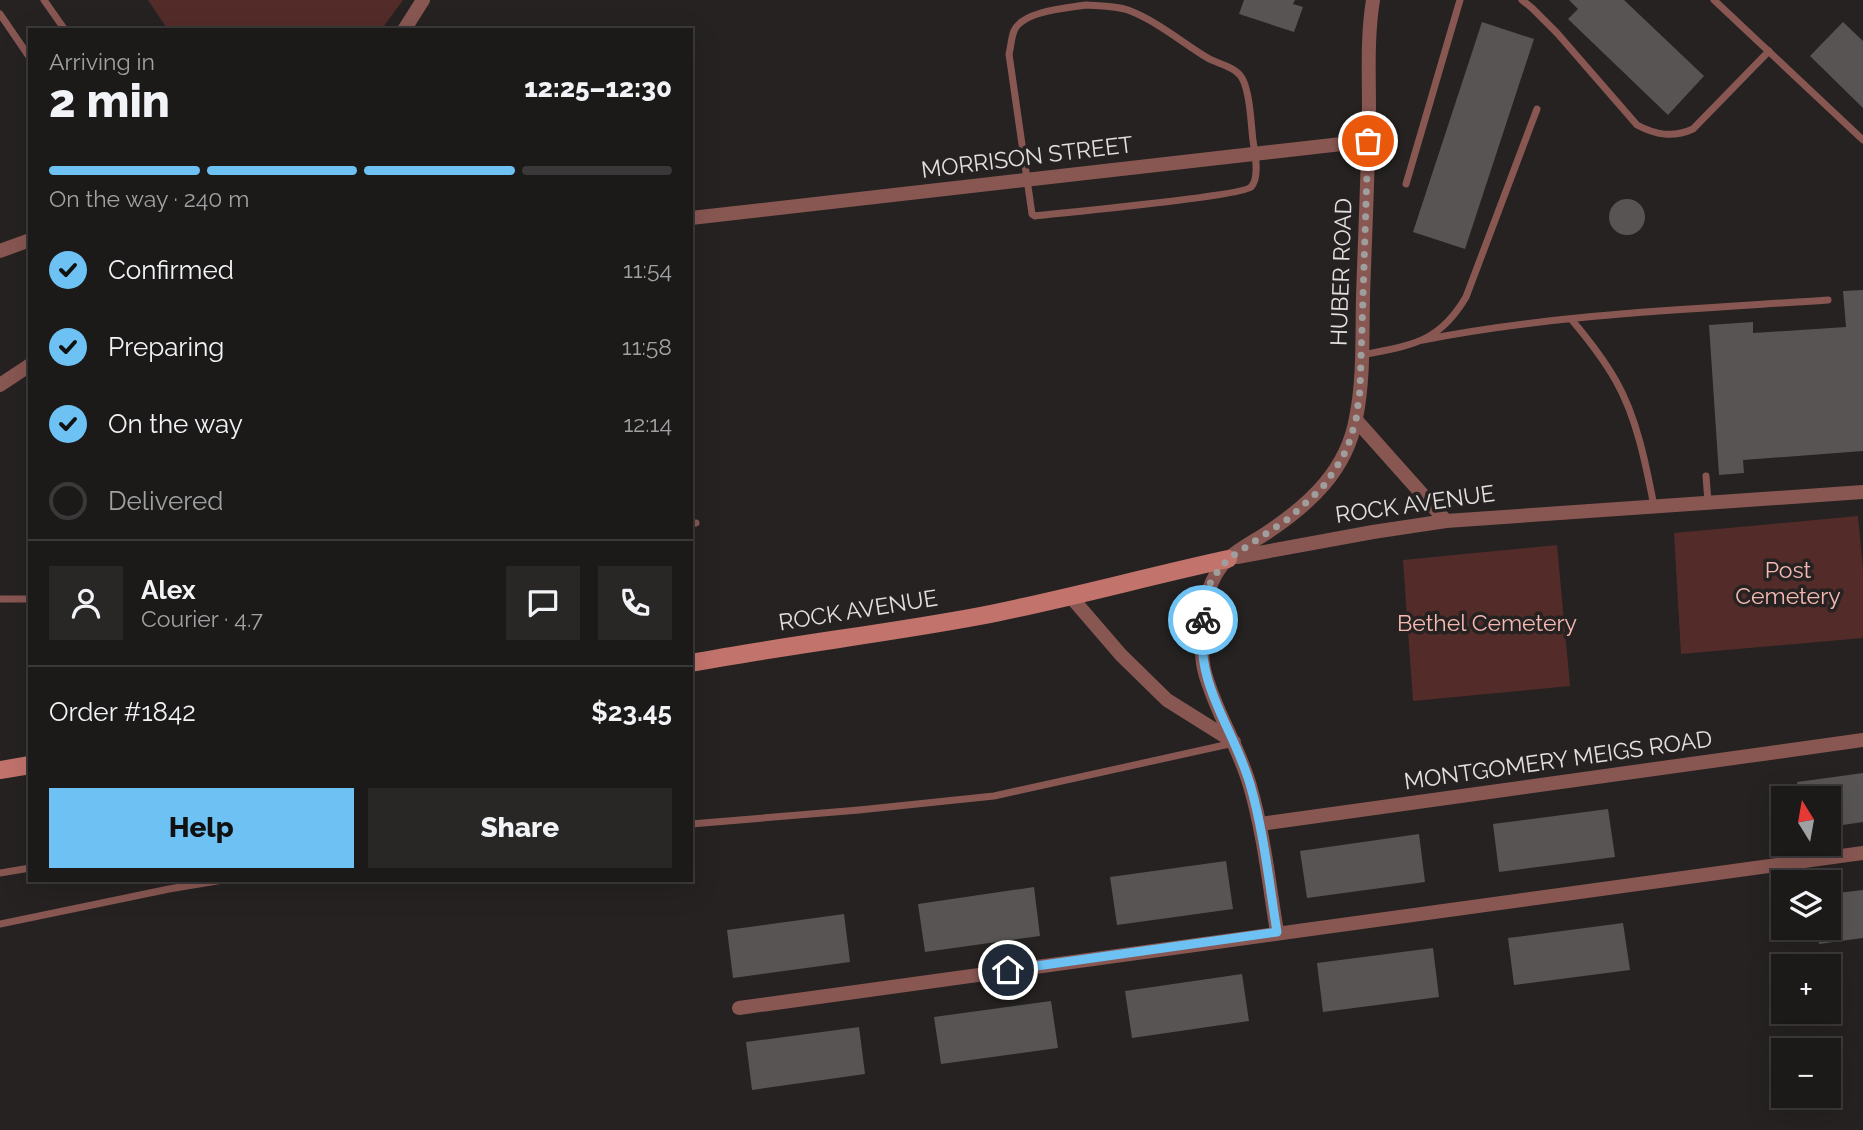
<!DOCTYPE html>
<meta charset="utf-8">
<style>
:root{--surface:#1c1a19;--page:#292726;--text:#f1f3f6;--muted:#a0a1a2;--line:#3a3838;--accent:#6dc2f3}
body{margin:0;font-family:Raleway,sans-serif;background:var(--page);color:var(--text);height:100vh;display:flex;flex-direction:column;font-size:26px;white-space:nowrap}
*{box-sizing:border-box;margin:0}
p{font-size:23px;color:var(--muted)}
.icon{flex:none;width:38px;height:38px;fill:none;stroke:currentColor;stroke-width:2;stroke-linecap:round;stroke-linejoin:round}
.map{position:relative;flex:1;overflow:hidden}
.drawer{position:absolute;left:28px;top:28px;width:665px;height:854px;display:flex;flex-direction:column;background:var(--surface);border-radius:0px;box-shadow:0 7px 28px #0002,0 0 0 2px var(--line)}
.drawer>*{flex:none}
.needle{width:46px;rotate:349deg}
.tools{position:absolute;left:1771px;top:786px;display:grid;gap:14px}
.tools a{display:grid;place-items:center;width:70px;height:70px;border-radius:0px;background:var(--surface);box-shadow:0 7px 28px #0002,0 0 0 2px var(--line);font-size:35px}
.pin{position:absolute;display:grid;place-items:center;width:60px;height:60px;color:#fff;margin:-30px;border:4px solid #fff;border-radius:50%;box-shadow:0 2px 7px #0007}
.courier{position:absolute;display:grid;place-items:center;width:70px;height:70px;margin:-35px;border:5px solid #6dc2f3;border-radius:50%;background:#fff;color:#222;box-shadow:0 2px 9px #0007}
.head em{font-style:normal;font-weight:800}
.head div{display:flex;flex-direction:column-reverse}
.head{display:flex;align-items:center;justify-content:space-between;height:119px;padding:0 21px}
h1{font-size:46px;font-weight:800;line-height:52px}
.bar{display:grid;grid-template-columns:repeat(4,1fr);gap:10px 7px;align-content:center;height:84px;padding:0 21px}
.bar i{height:9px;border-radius:5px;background:var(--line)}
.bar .on{background:var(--accent)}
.bar p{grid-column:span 4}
.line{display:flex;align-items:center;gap:18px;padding:0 21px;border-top:2px solid var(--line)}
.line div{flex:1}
.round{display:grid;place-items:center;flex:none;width:74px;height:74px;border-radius:0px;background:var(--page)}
ol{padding:0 21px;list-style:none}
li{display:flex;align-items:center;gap:21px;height:77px}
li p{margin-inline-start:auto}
li .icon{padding:7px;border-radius:50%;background:var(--accent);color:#111;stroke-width:4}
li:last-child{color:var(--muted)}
li i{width:38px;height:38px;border:4px solid var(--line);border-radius:50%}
.action{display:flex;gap:14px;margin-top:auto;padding:14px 21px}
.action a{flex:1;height:80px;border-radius:0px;background:var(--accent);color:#111;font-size:28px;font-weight:800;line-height:80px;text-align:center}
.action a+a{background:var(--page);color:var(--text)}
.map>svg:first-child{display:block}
</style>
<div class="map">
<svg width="1863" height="1130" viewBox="0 0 1863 1130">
<rect width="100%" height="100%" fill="#252221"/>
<g fill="#532c29">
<polygon points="148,0 403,0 381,30 168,30"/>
<polygon points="1858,516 1863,570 1863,638 1681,654 1674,533"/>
<polygon points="1557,545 1570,686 1413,701 1403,560"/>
</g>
<g fill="#585454">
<polygon points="1244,0 1295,0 1293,4 1303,7 1294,32 1239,14"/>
<polygon points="1569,0 1624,0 1704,76 1668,115 1568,19 1578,9"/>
<polygon points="1482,22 1534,39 1465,249 1413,232"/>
<polygon points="1843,22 1863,41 1863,108 1810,56"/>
<circle cx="1627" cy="217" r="18"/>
<polygon points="1863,290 1863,451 1743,460 1744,473 1719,475 1709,325 1753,322 1753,333 1846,327 1843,291"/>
<polygon points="1863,773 1863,822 1829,827 1829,798 1799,798 1797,782"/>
<polygon points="1608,809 1615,857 1499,872 1493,824"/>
<polygon points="1419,834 1425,882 1307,898 1300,851"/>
<polygon points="1226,861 1233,909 1117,925 1110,877"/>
<polygon points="1034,887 1040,936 925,952 918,904"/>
<polygon points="1863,890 1863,938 1819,944 1817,928 1829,928 1829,894"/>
<polygon points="844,914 850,962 733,978 727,930"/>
<polygon points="1623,923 1630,970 1514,985 1508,938"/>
<polygon points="1433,948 1439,997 1323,1012 1317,963"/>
<polygon points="1242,974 1249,1021 1132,1038 1125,991"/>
<polygon points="1051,1001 1058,1048 941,1064 934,1017"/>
<polygon points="859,1027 865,1074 752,1090 746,1042"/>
</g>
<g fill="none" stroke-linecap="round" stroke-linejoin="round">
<g stroke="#885752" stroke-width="7">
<polyline points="44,0 65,30"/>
<path d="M1522,0L1532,8L1557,33L1637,125C1656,135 1673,138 1693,129L1769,51"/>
<polyline points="1714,0 1863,140"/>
<path d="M1086,5C1099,6 1116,6 1128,10C1157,21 1180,41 1206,57C1217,64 1235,66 1242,78C1250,92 1251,124 1253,141C1255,152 1260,178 1251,187C1243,196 1060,213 1035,216L1032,214L1009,54C1011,47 1011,38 1014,31C1022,11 1067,8 1086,5Z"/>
<polyline points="0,14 30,58"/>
<polyline points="1406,184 1460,0"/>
<path d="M1571,319C1588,339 1603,358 1616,381C1637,418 1646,465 1654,506"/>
<path d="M1423,340C1556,314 1693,309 1828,300"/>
<path d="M1362,355C1412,345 1439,343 1466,297L1537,109"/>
<polyline points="1706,476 1708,502"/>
<polyline points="691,524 696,523"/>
<polyline points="0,599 30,599"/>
<polyline points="691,824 859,810 994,796 1234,743"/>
<polyline points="0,873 30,868"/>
<polyline points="0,924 169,889 223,880"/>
</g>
<g stroke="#885752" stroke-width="14">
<polyline points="404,30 423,0"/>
<polyline points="691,218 1368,141"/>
<polyline points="0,251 30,240"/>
<polyline points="0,385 30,365"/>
<polyline points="1356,420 1446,521"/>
<polyline points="1237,557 1373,532 1446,521 1863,492"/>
<polyline points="1071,597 1121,655 1167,700 1234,742"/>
<polyline points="1260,824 1863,740"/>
<path d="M1277,932C1269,884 1264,834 1250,786C1239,747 1216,713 1205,673C1200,655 1202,634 1204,615C1206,594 1212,574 1228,559C1240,548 1255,541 1268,532C1310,504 1347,470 1356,418C1364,379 1362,337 1363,297C1365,235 1368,173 1369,111C1369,73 1367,37 1373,0"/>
<polyline points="739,1008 1863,853"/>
</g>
<g stroke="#c2736c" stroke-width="18">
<path d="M691,663C787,645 884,634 980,616C1063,600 1145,577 1228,559"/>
<polyline points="0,770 30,765"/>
</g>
</g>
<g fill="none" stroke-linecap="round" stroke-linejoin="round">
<polyline stroke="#a09e9d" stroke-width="7" stroke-dasharray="0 12.6" points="1203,620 1211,580 1228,559 1288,519 1322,488 1336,468 1347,449 1356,420 1360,390 1368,141"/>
<path stroke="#6dc2f3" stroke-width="9" d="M1008,970L1277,932C1269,883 1264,832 1250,784C1232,724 1195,687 1203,620"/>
</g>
<g text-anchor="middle" stroke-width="7" stroke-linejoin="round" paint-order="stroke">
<g font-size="23" fill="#e2e0e0" stroke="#252221">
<text transform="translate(1027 157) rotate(-7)" y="8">MORRISON STREET</text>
<text transform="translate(1341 272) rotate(-88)" y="8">HUBER ROAD</text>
<text transform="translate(1415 504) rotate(-8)" y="8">ROCK AVENUE</text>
<text transform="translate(858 610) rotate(-9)" y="8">ROCK AVENUE</text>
<text transform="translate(1558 760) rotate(-8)" y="8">MONTGOMERY MEIGS ROAD</text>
</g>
<g font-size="23" fill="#f5b8b2" stroke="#252221">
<text x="1788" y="578">Post<tspan x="1788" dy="26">Cemetery</tspan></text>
<text x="1487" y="631">Bethel Cemetery</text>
</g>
</g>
</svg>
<div class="tools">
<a><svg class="needle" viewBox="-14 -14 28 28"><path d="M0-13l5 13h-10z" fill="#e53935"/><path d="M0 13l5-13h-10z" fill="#a0a1a2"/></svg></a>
<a><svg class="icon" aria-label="layers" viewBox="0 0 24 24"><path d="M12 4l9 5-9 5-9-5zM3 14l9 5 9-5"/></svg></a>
<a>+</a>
<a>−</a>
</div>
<div class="pin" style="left:1368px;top:141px;background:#ea580c"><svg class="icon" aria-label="bag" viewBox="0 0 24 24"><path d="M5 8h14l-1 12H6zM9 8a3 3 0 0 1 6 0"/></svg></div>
<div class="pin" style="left:1008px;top:970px;background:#1f2937"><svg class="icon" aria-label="home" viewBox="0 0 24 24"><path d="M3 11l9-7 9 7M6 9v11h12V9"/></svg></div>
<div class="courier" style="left:1203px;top:620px"><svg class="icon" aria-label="bike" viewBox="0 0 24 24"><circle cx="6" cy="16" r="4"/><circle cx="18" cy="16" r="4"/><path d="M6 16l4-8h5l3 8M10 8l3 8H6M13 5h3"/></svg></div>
<section class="drawer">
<div class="head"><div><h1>2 min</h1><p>Arriving in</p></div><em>12:25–12:30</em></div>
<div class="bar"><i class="on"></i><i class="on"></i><i class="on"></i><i></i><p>On the way · 240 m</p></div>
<ol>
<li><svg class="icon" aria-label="check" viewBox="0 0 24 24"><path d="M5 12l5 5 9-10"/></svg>Confirmed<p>11:54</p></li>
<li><svg class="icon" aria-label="check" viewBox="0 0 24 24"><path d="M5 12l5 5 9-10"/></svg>Preparing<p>11:58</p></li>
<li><svg class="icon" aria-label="check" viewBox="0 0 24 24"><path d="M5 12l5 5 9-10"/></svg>On the way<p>12:14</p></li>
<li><i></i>Delivered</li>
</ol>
<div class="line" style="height:126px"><a class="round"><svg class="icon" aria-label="person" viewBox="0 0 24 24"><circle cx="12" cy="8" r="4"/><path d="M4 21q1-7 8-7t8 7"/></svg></a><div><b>Alex</b><p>Courier · 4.7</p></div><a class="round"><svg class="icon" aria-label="chat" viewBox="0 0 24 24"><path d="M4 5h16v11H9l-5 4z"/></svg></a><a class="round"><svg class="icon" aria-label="phone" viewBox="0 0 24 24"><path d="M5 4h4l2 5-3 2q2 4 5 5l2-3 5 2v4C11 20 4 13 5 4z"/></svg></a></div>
<div class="line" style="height:91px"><div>Order #1842</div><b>$23.45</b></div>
<div class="action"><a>Help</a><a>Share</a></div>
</section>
</div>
